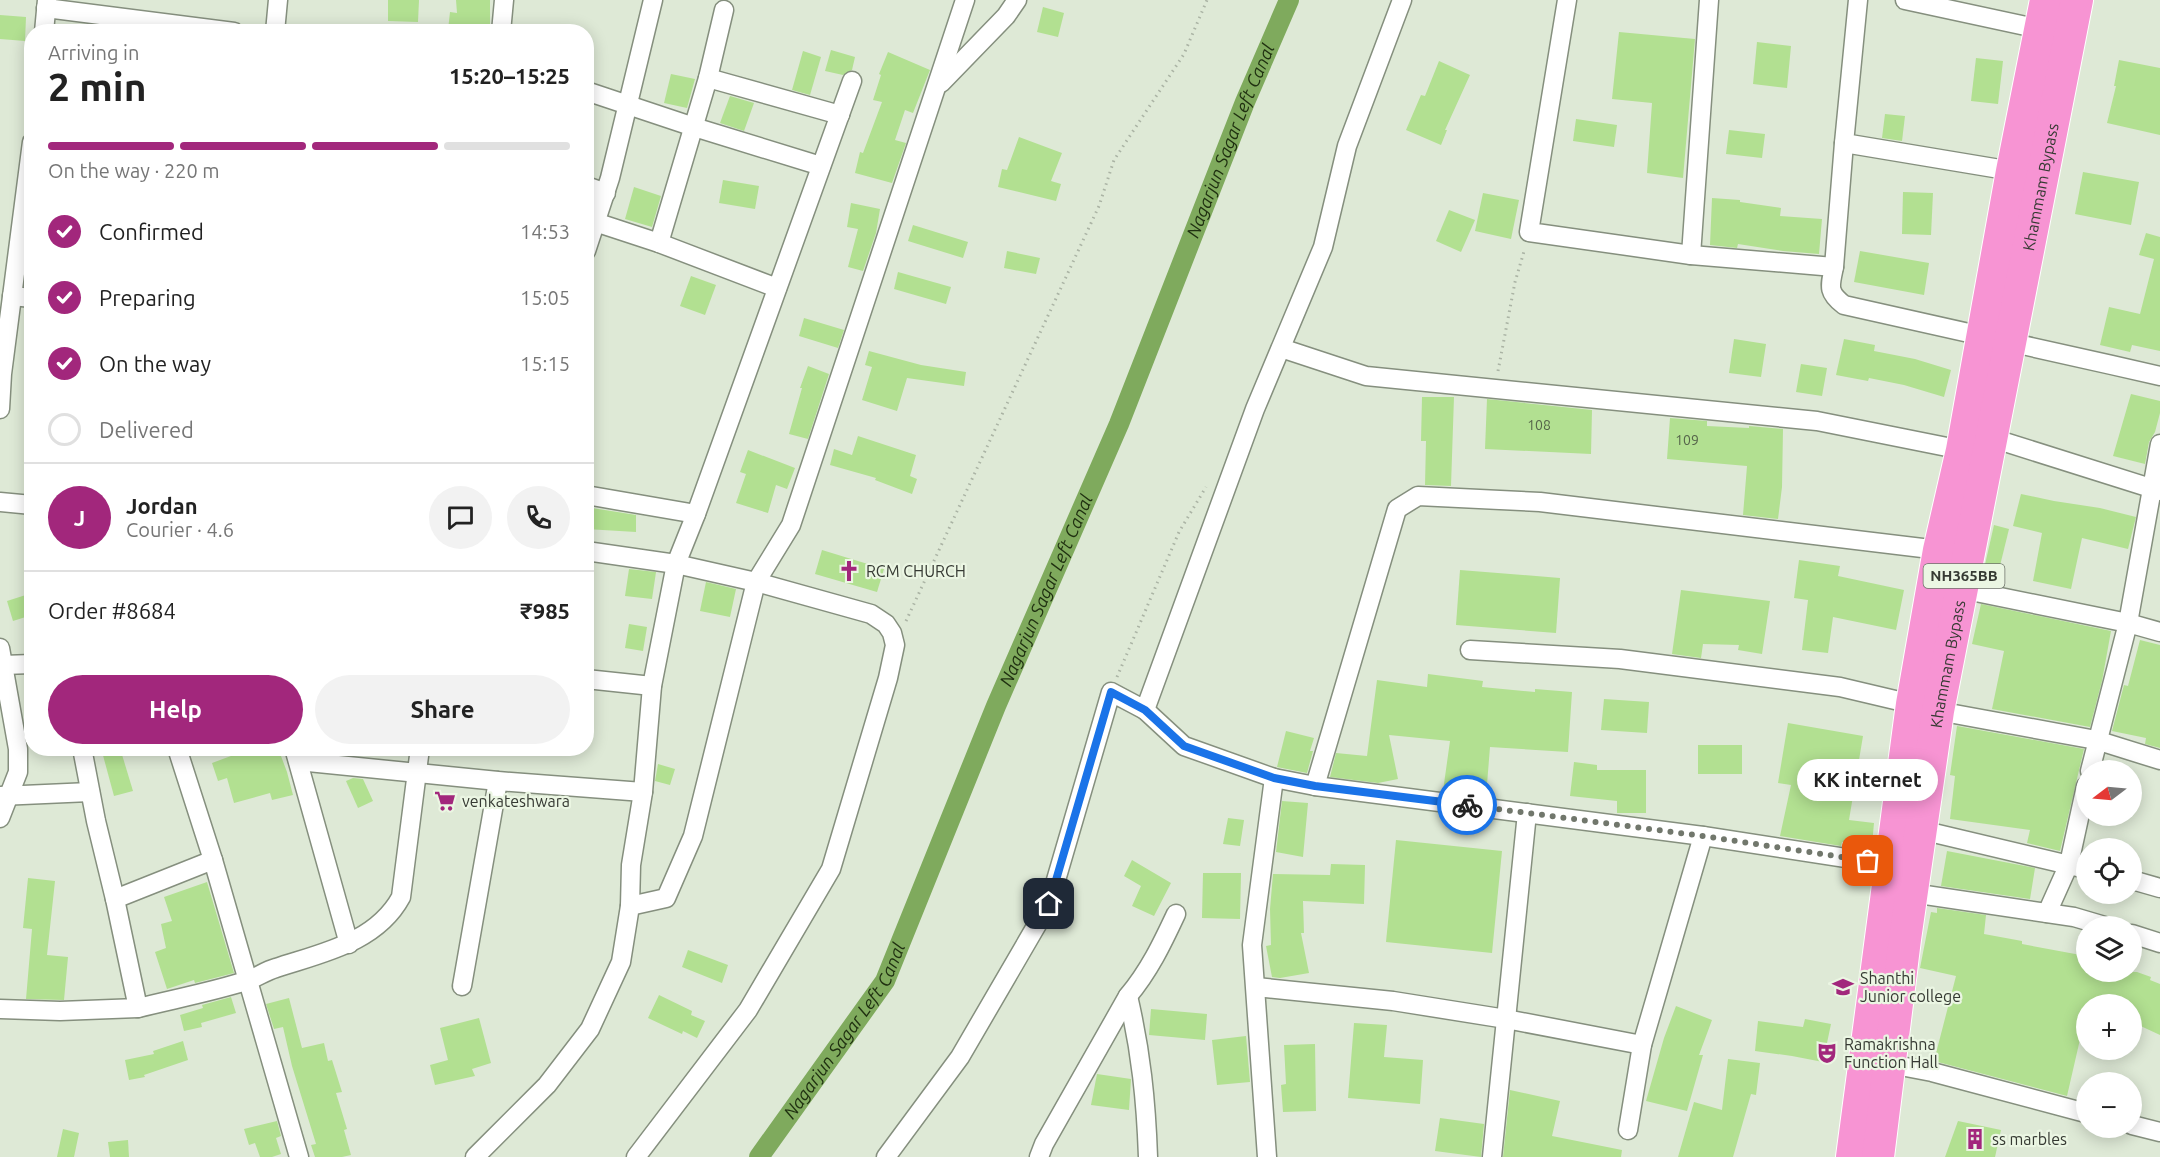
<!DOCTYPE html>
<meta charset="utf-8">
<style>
:root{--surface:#fff;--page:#f2f2f2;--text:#222;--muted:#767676;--line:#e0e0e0;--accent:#a2277c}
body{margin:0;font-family:Ubuntu,sans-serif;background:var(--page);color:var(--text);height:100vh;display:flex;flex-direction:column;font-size:22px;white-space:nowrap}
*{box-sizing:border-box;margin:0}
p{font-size:20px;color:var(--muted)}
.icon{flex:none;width:33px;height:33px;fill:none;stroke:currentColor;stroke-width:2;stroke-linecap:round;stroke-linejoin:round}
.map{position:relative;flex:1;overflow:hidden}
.details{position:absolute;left:24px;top:24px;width:570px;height:732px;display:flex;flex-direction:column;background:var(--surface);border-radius:24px;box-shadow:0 3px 15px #0003}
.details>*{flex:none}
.needle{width:39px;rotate:254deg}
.buttons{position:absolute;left:2076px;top:760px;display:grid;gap:12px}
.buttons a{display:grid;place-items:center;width:66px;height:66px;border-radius:50%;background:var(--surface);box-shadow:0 3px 15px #0003;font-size:30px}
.pin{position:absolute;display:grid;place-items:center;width:51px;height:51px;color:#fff;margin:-26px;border-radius:12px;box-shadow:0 3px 9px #0006}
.courier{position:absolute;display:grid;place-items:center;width:60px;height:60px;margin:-30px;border:4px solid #1a73e8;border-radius:50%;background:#fff;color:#222;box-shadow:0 2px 8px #0007}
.bubble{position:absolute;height:42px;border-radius:21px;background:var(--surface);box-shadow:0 3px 15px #0003;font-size:20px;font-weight:600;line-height:42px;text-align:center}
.overview em{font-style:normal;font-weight:600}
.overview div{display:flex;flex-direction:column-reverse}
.overview{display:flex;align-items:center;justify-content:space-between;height:102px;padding:0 24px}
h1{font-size:39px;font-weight:600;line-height:45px}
.bar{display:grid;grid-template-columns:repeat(4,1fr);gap:9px 6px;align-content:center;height:72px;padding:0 24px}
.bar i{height:8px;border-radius:4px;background:var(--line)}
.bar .selected{background:var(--accent)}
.bar p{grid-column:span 4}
.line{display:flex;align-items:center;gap:15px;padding:0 24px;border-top:2px solid var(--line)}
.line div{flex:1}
.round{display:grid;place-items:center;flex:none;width:63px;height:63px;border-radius:32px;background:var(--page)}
ol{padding:0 24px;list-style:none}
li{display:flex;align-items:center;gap:18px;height:66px}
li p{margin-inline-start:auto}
li .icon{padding:6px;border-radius:50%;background:var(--accent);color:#fff;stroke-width:4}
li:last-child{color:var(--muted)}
li i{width:33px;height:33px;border:3px solid var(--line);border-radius:50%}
.button{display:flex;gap:12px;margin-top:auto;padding:12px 24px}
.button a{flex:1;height:69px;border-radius:36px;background:var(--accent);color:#fff;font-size:24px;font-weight:600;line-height:69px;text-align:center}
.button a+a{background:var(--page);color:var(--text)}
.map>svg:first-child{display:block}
</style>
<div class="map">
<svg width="2160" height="1157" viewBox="0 0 2160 1157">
<rect width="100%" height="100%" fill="#dee9d6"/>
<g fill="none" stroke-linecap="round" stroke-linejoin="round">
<path stroke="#7faa5d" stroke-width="20" id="s1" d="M759,1157L885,981L996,706L1119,424L1245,102L1289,0"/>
</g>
<g fill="#b2e091">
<polygon points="388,0 419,0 418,22 388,21"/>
<polygon points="456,0 490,0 490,32 448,30 450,12 457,13"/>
<polygon points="1043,7 1064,13 1058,37 1037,32"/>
<polygon points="0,15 26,17 25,41 0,39"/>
<polygon points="1619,32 1695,39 1683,178 1647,173 1652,103 1612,99"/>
<polygon points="1757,42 1791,46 1787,88 1753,84"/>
<polygon points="831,50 855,57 852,70 843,75 825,71"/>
<polygon points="803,51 821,57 810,95 792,90"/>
<polygon points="888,52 930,70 913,113 905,110 895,140 906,143 892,183 855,173 860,152 863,153 882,102 873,100 881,75 879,74"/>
<polygon points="1976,58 2003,61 1998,104 1971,101"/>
<polygon points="2119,60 2160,68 2160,135 2107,123 2116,86 2114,86"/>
<polygon points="1439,61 1470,75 1445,130 1447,130 1441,145 1406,130 1421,95 1425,96"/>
<polygon points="671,74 695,79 687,108 664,103"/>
<polygon points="730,96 754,103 744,131 720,123"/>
<polygon points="1885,114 1905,116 1902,141 1882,138"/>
<polygon points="1576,119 1617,125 1614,147 1573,141"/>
<polygon points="1729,130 1765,134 1762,158 1726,154"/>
<polygon points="1019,137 1062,153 1051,181 1061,184 1056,201 998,187 1002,169 1007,170"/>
<polygon points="2083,172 2139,182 2131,225 2075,214"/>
<polygon points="723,180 759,186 755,209 719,203"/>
<polygon points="634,187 661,196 652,227 625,219"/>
<polygon points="1903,192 1933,193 1931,235 1902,234"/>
<polygon points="1483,193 1519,200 1511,239 1475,231"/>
<polygon points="1712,198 1740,200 1740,202 1781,208 1780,216 1822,219 1819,254 1783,251 1738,244 1737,248 1710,245"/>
<polygon points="851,203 880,209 876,233 863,271 848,267 858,229 847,227"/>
<polygon points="1449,210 1475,220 1461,252 1436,241"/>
<polygon points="913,225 968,242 963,258 908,241"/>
<polygon points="2146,233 2160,237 2160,351 2132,345 2130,352 2100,345 2109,307 2140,314 2154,259 2139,255"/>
<polygon points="1007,251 1040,258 1036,274 1004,268"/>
<polygon points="1860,251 1929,263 1924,295 1854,282"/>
<polygon points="898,272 951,287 946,304 894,289"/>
<polygon points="691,276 716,285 705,315 680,306"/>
<polygon points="804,318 844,330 838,348 799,336"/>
<polygon points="1734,339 1766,344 1761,377 1729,373"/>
<polygon points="1844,339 1875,345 1874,351 1915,359 1951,370 1944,397 1904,385 1869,378 1868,381 1836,375"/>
<polygon points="869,351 921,365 966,372 964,386 907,378 897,411 862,400 872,367 865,365"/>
<polygon points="1801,364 1827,368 1822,396 1796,392"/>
<polygon points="808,366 829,374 808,439 789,434 802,388 800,388"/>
<polygon points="2131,394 2160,401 2160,413 2155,432 2149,442 2145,464 2113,456"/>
<polygon points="1422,397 1454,397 1451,486 1425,485 1426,441 1421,441"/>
<polygon points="1487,399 1592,410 1591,454 1485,449"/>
<polygon points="1670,418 1707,421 1707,426 1749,428 1749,426 1783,429 1782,487 1778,519 1743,515 1747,466 1667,459"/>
<polygon points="858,436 916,455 910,476 917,479 912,494 875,480 876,478 830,465 834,449 852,455"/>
<polygon points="748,450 795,468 787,489 776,485 768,513 736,503 746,474 740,472"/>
<polygon points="2021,494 2054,501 2100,508 2136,517 2128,549 2082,538 2071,589 2033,581 2042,533 2013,526"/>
<polygon points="586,507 636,515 636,532 586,529"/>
<polygon points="1994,525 2009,529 1996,582 1982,578"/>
<polygon points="822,550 884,569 877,592 815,574"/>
<polygon points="1799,560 1840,566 1838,576 1904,590 1896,630 1833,617 1828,653 1802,650 1808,600 1794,598"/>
<polygon points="629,569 656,572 652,599 625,596"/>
<polygon points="1460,570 1560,578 1556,633 1456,625"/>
<polygon points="706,582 736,589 730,617 700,611"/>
<polygon points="1681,590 1770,601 1762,654 1738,650 1739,645 1703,644 1701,658 1672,654"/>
<polygon points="32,593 32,615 13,621 7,601"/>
<polygon points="1981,604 2111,631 2102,681 2090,727 1992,709 2004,651 1972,644"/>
<polygon points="629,624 647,627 643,651 625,648"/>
<polygon points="2140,640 2160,645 2160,748 2145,744 2146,738 2112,731 2124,685 2128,686"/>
<polygon points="1428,674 1483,681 1482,687 1535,692 1535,689 1572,692 1568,752 1490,747 1486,797 1443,791 1450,741 1389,735 1398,779 1378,783 1330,777 1336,753 1367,756 1377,680 1427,687"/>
<polygon points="1604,699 1649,702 1647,733 1601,730"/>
<polygon points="1788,723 1863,736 1849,820 1874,823 1872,845 1842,842 1841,846 1780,836 1791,785 1778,783"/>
<polygon points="1957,726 2084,749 2060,851 2027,843 2030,830 1950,819 1955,776 1950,775"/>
<polygon points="1286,731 1314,738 1310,751 1313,751 1307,773 1277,767"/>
<rect x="1698" y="745" width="44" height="29"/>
<polygon points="101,748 120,748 133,791 114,796"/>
<polygon points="238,748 278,748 287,772 293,795 272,800 270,793 234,803 227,778 218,781 212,763 239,753"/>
<polygon points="1574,762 1597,765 1597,770 1646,770 1646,813 1617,813 1617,801 1570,796"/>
<polygon points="658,764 675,769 670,785 655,781"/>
<polygon points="353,778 363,779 373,801 358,808 346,781"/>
<polygon points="1282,801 1308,803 1303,857 1276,852"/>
<polygon points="1228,818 1244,820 1240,846 1223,844"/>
<polygon points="1396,840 1502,851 1492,953 1386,942"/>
<polygon points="1947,851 2035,868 2030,899 1941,886"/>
<polygon points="1132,860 1171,883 1154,916 1132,906 1141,886 1124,876"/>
<polygon points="1331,864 1365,865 1364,904 1303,901 1304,933 1301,933 1309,973 1280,978 1272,977 1266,946 1271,945 1270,909 1273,874 1330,875"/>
<polygon points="1203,873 1241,873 1240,919 1202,918"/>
<polygon points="28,878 55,881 47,955 68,957 64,1000 26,999 32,929 23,928"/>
<polygon points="207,882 234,973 195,983 194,980 167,989 155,952 166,948 161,924 172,921 164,897"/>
<polygon points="1937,908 1986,915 1984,934 2022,941 2022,944 2086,956 2086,972 2137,972 2151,977 2150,980 2160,984 2160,1035 2132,1022 2132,1005 2086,1005 2086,1022 2084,1022 2067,1096 1934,1061 1956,976 1920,968 1931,912 1937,913"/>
<polygon points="688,950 728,965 722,983 682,967"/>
<polygon points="659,995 692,1011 691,1015 705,1021 697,1038 683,1031 682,1034 648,1018"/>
<polygon points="231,997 236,1013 201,1023 202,1027 184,1031 180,1015 203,1008 202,1005"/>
<polygon points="289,998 302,1048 324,1043 328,1061 332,1060 342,1092 336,1093 347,1129 344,1130 351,1155 342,1157 315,1157 311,1145 316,1144 292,1066 283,1027 274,1029 266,1004"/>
<polygon points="1676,1006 1712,1020 1699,1055 1703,1055 1687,1111 1646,1101 1664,1038"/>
<polygon points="1151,1009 1207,1014 1205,1040 1149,1035"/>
<polygon points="479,1018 491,1063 472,1069 475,1076 435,1085 430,1065 448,1060 440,1028"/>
<polygon points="1805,1019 1831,1024 1823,1062 1792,1056 1755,1051 1758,1021 1803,1027"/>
<polygon points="1354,1023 1387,1025 1384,1057 1423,1060 1420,1104 1348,1098"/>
<polygon points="1246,1036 1250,1082 1217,1085 1212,1040"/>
<polygon points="183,1041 188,1060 144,1075 145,1077 129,1080 125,1060 154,1054 153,1051"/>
<polygon points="1315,1044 1316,1111 1283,1112 1281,1085 1286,1084 1284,1045"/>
<polygon points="1728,1059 1760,1063 1756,1095 1751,1094 1733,1157 1678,1157 1694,1102 1722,1110"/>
<polygon points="1097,1074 1131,1079 1129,1110 1091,1105"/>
<polygon points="1510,1090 1560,1101 1552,1136 1622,1150 1621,1157 1503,1157"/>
<polygon points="1440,1118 1484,1124 1481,1157 1435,1151"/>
<polygon points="277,1121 281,1136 276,1138 281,1154 272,1157 260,1157 255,1143 249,1145 244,1129"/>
<polygon points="1958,1121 2001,1130 1995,1157 1945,1157"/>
<polygon points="63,1129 79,1133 74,1157 57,1157"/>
<polygon points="128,1140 129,1157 110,1157 108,1142"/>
</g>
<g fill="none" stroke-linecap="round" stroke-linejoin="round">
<defs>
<g id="minor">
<path d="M1567,0L1529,232L1691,255L1834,267C1830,286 1827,292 1844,305C1950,329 2055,352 2160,376"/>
<polyline points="1858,0 1844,143 2012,171"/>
<polyline points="1905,0 2040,29"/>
<polyline points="46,8 234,32"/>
<polyline points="44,32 47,0"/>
<polyline points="275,32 278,0"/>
<polyline points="501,32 504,0"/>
<polyline points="708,78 840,115"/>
<polyline points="941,83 1006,16 1017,0"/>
<polyline points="586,91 694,127 821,166"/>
<polyline points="586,186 606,193"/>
<polyline points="595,222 659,243 777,288"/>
<polyline points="659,243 708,78 724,10"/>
<polyline points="586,251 610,178 653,0"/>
<polyline points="1691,255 1709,0"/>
<polyline points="1834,267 1844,143"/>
<polyline points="12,296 32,298"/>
<polyline points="1281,348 1366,376 1817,421 1962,450"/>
<polyline points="0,409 2,374 32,142"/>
<polyline points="1992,438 2160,491"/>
<polyline points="586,495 696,514"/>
<polyline points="0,502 32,505"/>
<polyline points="586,551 676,564 756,582 871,614 886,624 892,633 895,645 888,678 831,869 748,1010 636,1157"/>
<polyline points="1961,589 2128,623 2160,632"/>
<polyline points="0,648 18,749 18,772 0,818"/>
<polyline points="1470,650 1620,659 1840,687 1912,704"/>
<polyline points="3,665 32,664"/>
<polyline points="586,679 652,686"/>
<polyline points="1145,710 1184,746 1274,778 1315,786 1703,836 1898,866"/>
<polyline points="1938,711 2096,740 2160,760"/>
<polyline points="82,748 96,821 115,899"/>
<polyline points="177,748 213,860 299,1157"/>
<polyline points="294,748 349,944"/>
<polyline points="298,761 498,781 643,792"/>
<polyline points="2090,771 2128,623 2160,444"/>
<polyline points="1315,786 1397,509 1418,496 1540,502 1939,550"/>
<polyline points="0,796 90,792"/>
<polyline points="1921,830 2086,869"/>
<polyline points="2132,880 2160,888"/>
<polyline points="1912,893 2074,917 2108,927"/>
<polyline points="630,906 631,865 643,792 652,686 676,564 696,514 852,81"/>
<polyline points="2047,913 2069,864 2086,786"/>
<polyline points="2132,934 2160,943"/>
<polyline points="462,986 498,781"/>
<polyline points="1256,987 1393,1001 1506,1019 1642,1045"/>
<path d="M1128,996C1141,1052 1146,1100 1148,1157"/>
<path d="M138,1008C174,999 211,992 246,981C256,978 265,971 276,968C321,953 376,943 401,897L420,748"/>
<polyline points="0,1009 60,1011 138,1008 115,899 213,860"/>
<polyline points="1890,1064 1932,1072 2086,1113"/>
<polyline points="2132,1125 2160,1132"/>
<polyline points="1628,1130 1642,1045 1703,836"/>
<polyline points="475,1157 547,1085 590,1029 621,962 630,906 666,898 693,836 756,582 791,525 965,0"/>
<polyline points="886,1157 960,1057 1049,904 1111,692 1145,710 1255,409 1323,247 1347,146 1402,0"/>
<path d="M1039,1157L1044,1144L1128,996C1149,971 1162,944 1176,914"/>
<polyline points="1267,1157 1252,945 1274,778"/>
<polyline points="1492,1157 1527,813"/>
</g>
<g id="trunk">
<polyline points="1852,1157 1912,704 1939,550 1962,450 2012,171 2046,0"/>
<path id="s2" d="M1878,1157L1905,939L1938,711L2077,0"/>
</g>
</defs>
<use href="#minor" stroke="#858f7e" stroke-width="21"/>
<use href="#trunk" stroke="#fff" stroke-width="34"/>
<g stroke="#aab3a4" stroke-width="3" stroke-dasharray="1.5 4.5" stroke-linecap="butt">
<polyline points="1498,371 1515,282 1525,248"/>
<polyline points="906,621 1099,206 1114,160 1184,54 1207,0"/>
<polyline points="1117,677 1179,532 1206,487"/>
</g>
<use href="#minor" stroke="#fff" stroke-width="18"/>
<use href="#trunk" stroke="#f794d3" stroke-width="32"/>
</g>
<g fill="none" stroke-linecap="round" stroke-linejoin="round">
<polyline stroke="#71776c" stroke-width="6" stroke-dasharray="0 10.8" points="1467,805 1703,836 1868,861"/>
<polyline stroke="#1a73e8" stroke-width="8" points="1049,904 1111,692 1145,710 1184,746 1274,778 1315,786 1467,805"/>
</g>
<defs>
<symbol id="church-bare" viewBox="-9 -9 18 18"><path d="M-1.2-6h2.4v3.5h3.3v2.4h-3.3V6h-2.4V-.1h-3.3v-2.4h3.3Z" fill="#a2277c" stroke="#ebf6e3" stroke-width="2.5" paint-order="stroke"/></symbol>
<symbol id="supermarket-bare" viewBox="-9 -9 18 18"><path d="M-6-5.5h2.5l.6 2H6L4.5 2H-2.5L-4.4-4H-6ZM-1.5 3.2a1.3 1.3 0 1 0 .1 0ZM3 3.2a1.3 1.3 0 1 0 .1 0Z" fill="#a2277c" stroke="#ebf6e3" stroke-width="2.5" paint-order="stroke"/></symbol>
<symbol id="university-bare" viewBox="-9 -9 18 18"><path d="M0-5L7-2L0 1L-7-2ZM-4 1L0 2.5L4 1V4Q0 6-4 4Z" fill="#a2277c" stroke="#ebf6e3" stroke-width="2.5" paint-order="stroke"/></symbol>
<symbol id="theatre-bare" viewBox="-9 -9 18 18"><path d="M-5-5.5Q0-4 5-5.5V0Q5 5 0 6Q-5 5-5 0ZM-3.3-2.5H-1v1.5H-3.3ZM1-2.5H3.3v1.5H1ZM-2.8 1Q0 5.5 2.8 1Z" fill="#a2277c" stroke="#ebf6e3" stroke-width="2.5" paint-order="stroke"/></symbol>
<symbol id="building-bare" viewBox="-9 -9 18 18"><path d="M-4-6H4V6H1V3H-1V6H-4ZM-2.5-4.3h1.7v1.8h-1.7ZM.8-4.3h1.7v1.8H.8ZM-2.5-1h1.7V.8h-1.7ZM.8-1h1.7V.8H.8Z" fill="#a2277c" stroke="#ebf6e3" stroke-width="2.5" paint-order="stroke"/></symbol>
</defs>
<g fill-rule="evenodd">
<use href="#church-bare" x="834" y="556" width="30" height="30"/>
<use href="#supermarket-bare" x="430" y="786" width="30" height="30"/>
<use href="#university-bare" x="1828" y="972" width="30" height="30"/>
<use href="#theatre-bare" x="1812" y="1038" width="30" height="30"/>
<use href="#building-bare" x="1960" y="1124" width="30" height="30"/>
</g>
<g text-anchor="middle" stroke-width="4.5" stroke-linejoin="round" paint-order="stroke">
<g font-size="14" fill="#55644a">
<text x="1539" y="430">108</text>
<text x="1687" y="445">109</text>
</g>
<rect fill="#ebf6e3" stroke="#6c7268" stroke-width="1.5" x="1923.5" y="564" width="81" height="24" rx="4.5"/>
<g font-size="15" font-weight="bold" fill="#363a33">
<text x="1964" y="581">NH365BB</text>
</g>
<g font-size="16" fill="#363a33" stroke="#ebf6e3">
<text dy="6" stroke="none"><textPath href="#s2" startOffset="984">Khammam Bypass</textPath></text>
<text dy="6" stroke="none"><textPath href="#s2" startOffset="498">Khammam Bypass</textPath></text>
</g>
<g font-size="16" fill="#363a33" stroke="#ebf6e3" text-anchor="start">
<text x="866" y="577">RCM CHURCH</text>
<text x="462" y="807">venkateshwara</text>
<text x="1860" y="984">Shanthi<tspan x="1860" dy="18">Junior college</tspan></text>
<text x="1844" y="1050">Ramakrishna<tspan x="1844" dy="18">Function Hall</tspan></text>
<text x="1992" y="1145">ss marbles</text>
</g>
<g font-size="18" font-style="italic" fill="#203111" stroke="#ebf6e3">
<text dy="6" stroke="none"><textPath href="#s1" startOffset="1125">Nagarjun Sagar Left Canal</textPath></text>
<text dy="6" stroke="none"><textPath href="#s1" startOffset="639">Nagarjun Sagar Left Canal</textPath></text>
<text dy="6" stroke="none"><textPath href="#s1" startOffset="153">Nagarjun Sagar Left Canal</textPath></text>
</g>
</g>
</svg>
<div class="buttons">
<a><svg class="needle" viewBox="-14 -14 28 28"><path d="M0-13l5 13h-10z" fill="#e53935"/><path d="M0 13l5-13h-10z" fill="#767676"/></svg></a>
<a><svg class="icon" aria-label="locate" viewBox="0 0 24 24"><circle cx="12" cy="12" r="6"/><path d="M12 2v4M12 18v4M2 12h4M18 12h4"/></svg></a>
<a><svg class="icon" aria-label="layers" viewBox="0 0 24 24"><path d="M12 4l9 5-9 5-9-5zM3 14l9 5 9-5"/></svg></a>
<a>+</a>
<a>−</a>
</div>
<div class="pin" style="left:1868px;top:861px;background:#ea580c"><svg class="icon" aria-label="bag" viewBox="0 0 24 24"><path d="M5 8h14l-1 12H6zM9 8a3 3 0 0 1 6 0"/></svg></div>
<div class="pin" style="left:1049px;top:904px;background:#1f2937"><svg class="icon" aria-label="home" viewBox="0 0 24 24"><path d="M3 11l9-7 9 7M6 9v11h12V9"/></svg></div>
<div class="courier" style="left:1467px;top:805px"><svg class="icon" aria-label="bike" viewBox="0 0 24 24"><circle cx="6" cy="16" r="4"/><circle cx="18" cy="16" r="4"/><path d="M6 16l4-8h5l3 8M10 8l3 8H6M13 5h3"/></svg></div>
<div class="bubble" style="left:1797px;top:759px;width:141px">KK internet</div>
<section class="details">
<div class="overview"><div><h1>2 min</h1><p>Arriving in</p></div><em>15:20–15:25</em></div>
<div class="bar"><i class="selected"></i><i class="selected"></i><i class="selected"></i><i></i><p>On the way · 220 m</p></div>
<ol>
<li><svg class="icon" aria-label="check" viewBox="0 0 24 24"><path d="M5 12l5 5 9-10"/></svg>Confirmed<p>14:53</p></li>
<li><svg class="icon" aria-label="check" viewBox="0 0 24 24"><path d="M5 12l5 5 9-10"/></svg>Preparing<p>15:05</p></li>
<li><svg class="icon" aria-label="check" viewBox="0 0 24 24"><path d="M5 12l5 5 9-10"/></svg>On the way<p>15:15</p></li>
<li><i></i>Delivered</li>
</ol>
<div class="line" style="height:108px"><b class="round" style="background:var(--accent);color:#fff">J</b><div><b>Jordan</b><p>Courier · 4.6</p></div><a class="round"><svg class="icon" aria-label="chat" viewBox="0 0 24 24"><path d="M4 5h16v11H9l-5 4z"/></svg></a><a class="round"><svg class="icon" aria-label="phone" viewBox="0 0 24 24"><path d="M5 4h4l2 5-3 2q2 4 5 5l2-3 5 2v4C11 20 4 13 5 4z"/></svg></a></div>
<div class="line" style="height:78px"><div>Order #8684</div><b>₹985</b></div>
<div class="button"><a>Help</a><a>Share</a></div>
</section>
</div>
